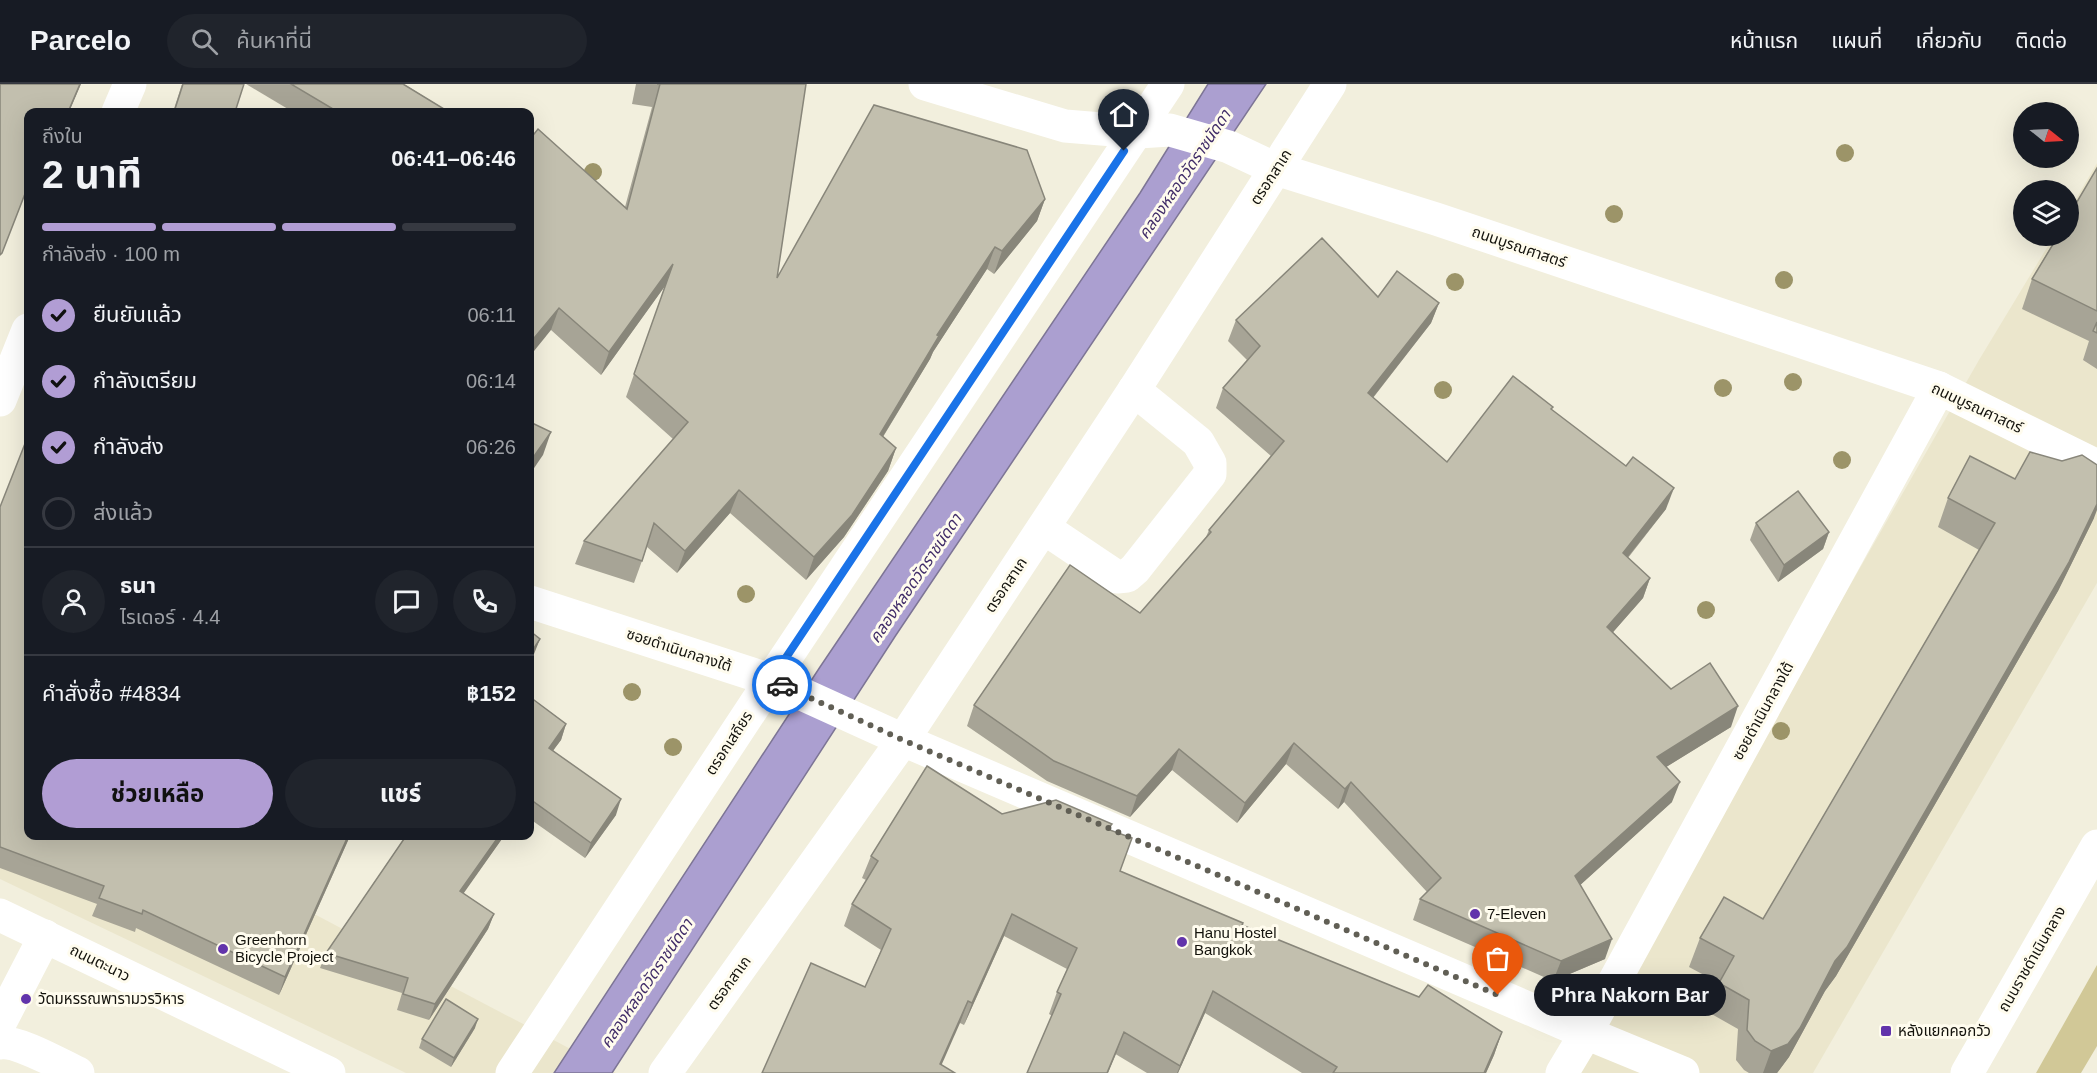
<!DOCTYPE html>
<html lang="th">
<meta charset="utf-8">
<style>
:root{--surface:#171b24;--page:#20242c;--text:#f1f3f6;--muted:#9ea1a6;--line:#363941;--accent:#b19dd4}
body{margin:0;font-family:Arial,"Noto Sans Thai",sans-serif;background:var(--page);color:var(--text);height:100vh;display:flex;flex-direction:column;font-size:22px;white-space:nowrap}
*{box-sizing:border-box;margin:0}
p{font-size:20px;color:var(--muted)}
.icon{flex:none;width:33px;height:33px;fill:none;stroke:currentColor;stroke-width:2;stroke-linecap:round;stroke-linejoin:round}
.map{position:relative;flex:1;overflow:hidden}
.side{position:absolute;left:24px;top:24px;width:510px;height:732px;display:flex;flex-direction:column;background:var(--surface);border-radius:12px;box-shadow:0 6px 24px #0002}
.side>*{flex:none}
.needle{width:39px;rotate:108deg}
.tools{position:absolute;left:2013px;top:18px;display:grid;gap:12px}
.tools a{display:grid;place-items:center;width:66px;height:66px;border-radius:50%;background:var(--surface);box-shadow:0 6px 24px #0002;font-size:30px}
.pin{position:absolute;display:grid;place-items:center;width:51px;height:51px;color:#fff;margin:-62px -26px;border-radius:50% 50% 50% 0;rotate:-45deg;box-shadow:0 0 6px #0007}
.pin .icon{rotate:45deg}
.courier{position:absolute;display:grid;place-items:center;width:60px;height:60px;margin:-30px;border:4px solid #1a73e8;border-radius:50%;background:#fff;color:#222;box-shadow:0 2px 8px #0007}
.bubble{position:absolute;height:42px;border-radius:21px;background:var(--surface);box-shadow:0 6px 24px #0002;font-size:20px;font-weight:700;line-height:42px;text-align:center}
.headline em{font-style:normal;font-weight:700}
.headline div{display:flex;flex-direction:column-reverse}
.headline{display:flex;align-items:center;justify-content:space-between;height:102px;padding:0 18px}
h1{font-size:39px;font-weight:700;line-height:45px}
.bar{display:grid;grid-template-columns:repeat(4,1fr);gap:9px 6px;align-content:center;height:72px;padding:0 18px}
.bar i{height:8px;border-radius:4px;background:var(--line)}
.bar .active{background:var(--accent)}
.bar p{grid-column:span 4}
.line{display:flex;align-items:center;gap:15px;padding:0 18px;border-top:2px solid var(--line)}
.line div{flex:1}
.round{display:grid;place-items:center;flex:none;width:63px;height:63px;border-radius:32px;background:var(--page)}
ol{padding:0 18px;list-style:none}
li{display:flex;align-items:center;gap:18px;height:66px}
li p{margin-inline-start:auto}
li .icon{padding:6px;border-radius:50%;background:var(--accent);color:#111;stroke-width:4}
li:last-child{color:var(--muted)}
li i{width:33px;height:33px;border:3px solid var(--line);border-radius:50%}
.primary-button{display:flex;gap:12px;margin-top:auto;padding:12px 18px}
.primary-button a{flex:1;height:69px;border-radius:36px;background:var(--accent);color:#111;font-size:24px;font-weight:700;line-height:69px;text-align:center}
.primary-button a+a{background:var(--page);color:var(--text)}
header{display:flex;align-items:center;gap:36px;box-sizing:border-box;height:84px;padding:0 30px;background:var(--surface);border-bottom:2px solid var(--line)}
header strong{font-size:28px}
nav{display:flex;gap:33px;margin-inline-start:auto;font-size:21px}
.search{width:420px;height:54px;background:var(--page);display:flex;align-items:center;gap:15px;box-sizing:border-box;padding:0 21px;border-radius:33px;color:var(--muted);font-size:22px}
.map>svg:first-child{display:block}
</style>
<header>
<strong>Parcelo</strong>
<div class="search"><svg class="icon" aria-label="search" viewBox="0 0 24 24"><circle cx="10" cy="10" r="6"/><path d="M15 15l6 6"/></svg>ค้นหาที่นี่</div>
<nav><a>หน้าแรก</a><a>แผนที่</a><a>เกี่ยวกับ</a><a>ติดต่อ</a></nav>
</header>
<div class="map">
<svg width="2097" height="989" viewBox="0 0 2097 989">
<rect width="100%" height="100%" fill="#f2efdd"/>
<g fill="#ebe6cc">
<polygon points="2097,79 2097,499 1813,989 1568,989 1741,692 1979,276 2054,152 2068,152 2069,127"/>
<polygon points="0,664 28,752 166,752 616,989 406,989 0,795"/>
</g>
<polygon fill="#d1c897" points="2097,881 2097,962 2081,989 2036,989"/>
<polygon fill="#ab9fd0" stroke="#7d7595" stroke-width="1.5" points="1208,0 1266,0 896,551 612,989 554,989 820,583 1140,109"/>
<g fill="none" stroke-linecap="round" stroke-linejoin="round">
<g stroke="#fff" stroke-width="33">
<polyline points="925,0 1065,42 1138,48 1170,46 1229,63 1276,85 1436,135 1939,304 2097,382"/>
<polyline points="118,28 130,0"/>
<polyline points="0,316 28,246"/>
<polyline points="1044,444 1117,493 1127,492 1135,485 1210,390 1210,379 1198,358 1134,306"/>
<polyline points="530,518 771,596 903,656 1586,949 1683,989"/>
<polyline points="0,831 329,989"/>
<polyline points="0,939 45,852"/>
<path d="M0,959C17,956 61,981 78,989"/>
<polyline points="512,989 771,596 1168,0"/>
<polyline points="665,989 903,656 1134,306 1330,0"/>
<polyline points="1562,989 1586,949 1939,304"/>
</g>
<polyline stroke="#fff" stroke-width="33" points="1967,989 2097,762"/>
</g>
<g fill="#9c9468">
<circle cx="1845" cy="69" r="9"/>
<circle cx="593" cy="88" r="9"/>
<circle cx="1614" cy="130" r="9"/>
<circle cx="1784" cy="196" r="9"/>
<circle cx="1455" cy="198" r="9"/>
<circle cx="1793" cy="298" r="9"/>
<circle cx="1723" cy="304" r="9"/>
<circle cx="1443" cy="306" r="9"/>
<circle cx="1842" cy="376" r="9"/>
<circle cx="746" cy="510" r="9"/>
<circle cx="1706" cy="526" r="9"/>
<circle cx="632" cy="608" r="9"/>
<circle cx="1781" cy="647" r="9"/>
<circle cx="673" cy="663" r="9"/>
</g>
<g fill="#a7a496">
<polygon points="182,0 244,0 235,28 173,28"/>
<polygon points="246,0 404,0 449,28 293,28"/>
<polygon points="636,0 806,0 777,194 1045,115 1037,137 994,190 987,185 933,268 930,275 883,353 896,364 888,387 844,453 806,496 730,429 677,489 647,463 634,499 575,480 584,457 673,355 626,313 665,202 601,291 551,246 530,55 625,123 652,23 632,20"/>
<polygon points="2097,84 2097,285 2083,276 2089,257 2022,225 2032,195"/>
<polygon points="1378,213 1439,219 1431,239 1373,314 1447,378 1552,326 1666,425 1628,474 1650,494 1643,514 1613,548 1671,605 1731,643 1666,683 1672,718 1580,801 1605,875 1553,897 1413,836 1420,815 1427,808 1344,718 1338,725 1286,680 1237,739 1172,686 1130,733 1047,697 967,642 974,621 1140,529 1206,453 1209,446 1271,372 1216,324 1223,304 1247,276 1228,257 1236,236"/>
<polygon points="2015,395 2094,434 2058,507 1836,892 1825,907 1789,973 1777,989 1749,989 1744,986 1736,976 1738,945 1708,928 1719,899 1689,883 1700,854 1763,835 1979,466 1938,443 1948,414"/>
<polygon points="0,423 28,752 350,752 279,911 136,844 135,848 92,832 97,820 0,784"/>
<polygon points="1756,439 1829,448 1823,465 1778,498 1750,456"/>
<polygon points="530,613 566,640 561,656 553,666 616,731 585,774 530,735"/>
<polygon points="1002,730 1112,740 1110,746 1120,787 1242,841 1502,948 1494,971 1486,989 1302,989 1205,929 1178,989 1147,989 1049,930 1057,908 1067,885 1004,852 964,941 960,939 762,989 865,903 881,866 844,842 852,820 866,796 862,794 871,772"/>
<polygon points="406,752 504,752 463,809 494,830 488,845 429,936 397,926 402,909 320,884 326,869"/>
<polygon points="475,944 451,983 419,964 422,955"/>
</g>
<g fill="#88867a">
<polygon points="80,0 81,0 69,28 68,28"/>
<polygon points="1045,115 1037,137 994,190 1002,167"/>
<polygon points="995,163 987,185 933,268 930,275 871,372 880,350 937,251"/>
<polygon points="673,180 665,202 601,291 609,268"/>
<polygon points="1439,219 1431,239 1360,330 1368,309"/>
<polygon points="559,224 551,246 530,272 530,259"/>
<polygon points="551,348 543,371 530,390 530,378"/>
<polygon points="896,364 888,387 844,453 806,496 814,473"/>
<polygon points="1674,404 1666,425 1615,489 1623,469"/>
<polygon points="739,406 730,429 677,489 685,467"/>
<polygon points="2097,420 2097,426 2094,434 2058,507 1836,892 1825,907 1789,973 1777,989 1763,989 1771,967 1835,877"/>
<polygon points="1829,448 1823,465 1778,498 1784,481"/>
<polygon points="1650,494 1643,514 1600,563 1607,543"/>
<polygon points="540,555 534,570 530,577 530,570"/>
<polygon points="1738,622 1731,643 1650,693 1657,673"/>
<polygon points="566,640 561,656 544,679 549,664"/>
<polygon points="1294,659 1286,680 1237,739 1245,719"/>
<polygon points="1179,665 1172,686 1130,733 1137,712"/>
<polygon points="1351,698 1344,718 1338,725 1345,705"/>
<polygon points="1680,698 1672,718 1567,813 1575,792"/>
<polygon points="621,715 616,731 585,774 591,759"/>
<polygon points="348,752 350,752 279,911 285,893"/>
<polygon points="499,752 504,752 454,823 460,807"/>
<polygon points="494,830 488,845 429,936 435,920"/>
<polygon points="1012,830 1004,852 964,941 972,919"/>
<polygon points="1612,855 1605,875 1553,897 1561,877"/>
<polygon points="1213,907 1205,929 1178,989 1177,989"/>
<polygon points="968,917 960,939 938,989 940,980"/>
<polygon points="478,935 475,944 451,983 454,974"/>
<polygon points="1124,948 1116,970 1108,989 1107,989"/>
<polygon points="1502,948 1494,971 1486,989 1484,989"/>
</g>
<g fill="#c2bfae" stroke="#88867a" stroke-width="1.5">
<polygon points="0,0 80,0 68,28 28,28 28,102 2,169 0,171"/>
<polygon points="183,0 244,0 235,28 174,28"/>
<polygon points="291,0 403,0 449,28 338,28"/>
<polygon points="657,0 806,0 777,194 874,21 1027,66 1045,115 1002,167 995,163 937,251 939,252 880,350 896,364 852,431 814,473 739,406 685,467 654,439 642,477 584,457 688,338 634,290 673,180 609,268 559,224 530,259 530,55 538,45 627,125 660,0"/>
<polygon points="2097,84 2097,227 2032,195 2058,152 2068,152 2068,133"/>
<polygon points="1322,154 1378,213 1397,187 1439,219 1368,309 1447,378 1513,292 1553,323 1551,325 1626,382 1633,373 1674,404 1623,469 1650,494 1607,543 1671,605 1710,579 1738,622 1657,673 1680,698 1575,792 1612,855 1561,877 1420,815 1441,794 1351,698 1345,705 1294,659 1245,719 1179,665 1137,712 1054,677 974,621 1070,481 1140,529 1211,448 1209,446 1284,357 1223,304 1260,262 1236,236"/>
<polygon points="2097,238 2097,249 2093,247"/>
<polygon points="530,338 551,348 530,378"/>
<polygon points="28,352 28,752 348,752 285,893 143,826 142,830 99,814 104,802 0,763 0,423"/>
<polygon points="2030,368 2062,377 2082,371 2097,381 2097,420 2069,478 1847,863 1835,877 1800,944 1788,960 1771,967 1755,957 1747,946 1749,916 1719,899 1734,872 1700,854 1724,813 1763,835 1995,439 1948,414 1970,372 2015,395"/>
<polygon points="1798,407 1829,448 1784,481 1756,439"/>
<polygon points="530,547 540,555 530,570"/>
<polygon points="530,613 566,640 549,664 621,715 591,759 530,715"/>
<polygon points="927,682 1002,730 1056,716 1112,740 1107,745 1132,754 1120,787 1243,839 1242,841 1419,913 1428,901 1502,948 1484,989 1333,989 1337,983 1213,907 1180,982 1124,948 1107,989 1027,989 1061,910 1057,908 1077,864 1012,830 972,919 968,917 940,980 955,989 762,989 811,879 865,903 891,845 852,820 878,777 871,772"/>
<polygon points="406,752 499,752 460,807 494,830 435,920 403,910 408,894 326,869"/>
<polygon points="446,915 478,935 454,974 422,955"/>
</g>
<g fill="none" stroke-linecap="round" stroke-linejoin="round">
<polyline stroke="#615f55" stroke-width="6" stroke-dasharray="0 10.8" points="782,601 903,656 1498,911"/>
<polyline stroke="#1a73e8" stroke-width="8" points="782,601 771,596 1124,67"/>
</g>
<g fill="#6234ab" stroke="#fffcee" stroke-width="2">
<circle cx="1475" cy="830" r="6"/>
<circle cx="1182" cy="858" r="6"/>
<circle cx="223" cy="865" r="6"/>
<circle cx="26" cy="915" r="6"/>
<rect x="1880" y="941" width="12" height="12" rx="3"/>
</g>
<g text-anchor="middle" stroke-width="6" stroke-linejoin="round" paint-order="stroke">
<g font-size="15" fill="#13120c" stroke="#fffcee">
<text transform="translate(1271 93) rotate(-57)" y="5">ตรอกสาเก</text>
<text transform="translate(1519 163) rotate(19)" y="5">ถนนบูรณศาสตร์</text>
<text transform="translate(1977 324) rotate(25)" y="5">ถนนบูรณศาสตร์</text>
<text transform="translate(1006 501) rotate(-56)" y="5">ตรอกสาเก</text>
<text transform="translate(679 566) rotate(18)" y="5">ซอยดำเนินกลางใต้</text>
<text transform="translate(1763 627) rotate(-61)" y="5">ซอยดำเนินกลางใต้</text>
<text transform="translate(729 659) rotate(-57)" y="5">ตรอกเสถียร</text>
<text transform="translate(2032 875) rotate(-60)" y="5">ถนนราชดำเนินกลาง</text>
<text transform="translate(100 879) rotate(26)" y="5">ถนนตะนาว</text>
<text transform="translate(729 899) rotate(-54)" y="5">ตรอกสาเก</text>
</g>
<g font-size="15" fill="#13120c" stroke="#fffcee" text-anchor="start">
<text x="1487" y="835">7-Eleven</text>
<text x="1194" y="854">Hanu Hostel<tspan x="1194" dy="17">Bangkok</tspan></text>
<text x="235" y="861">Greenhorn<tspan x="235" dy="17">Bicycle Project</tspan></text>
<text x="38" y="920">วัดมหรรณพารามวรวิหาร</text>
<text x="1898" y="952">หลังแยกคอกวัว</text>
</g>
<g font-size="16" font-style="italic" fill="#402c68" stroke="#fffcee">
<text transform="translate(1184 90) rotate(-56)" y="6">คลองหลอดวัดราชนัดดา</text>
<text transform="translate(915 494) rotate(-56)" y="6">คลองหลอดวัดราชนัดดา</text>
<text transform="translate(646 899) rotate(-56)" y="6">คลองหลอดวัดราชนัดดา</text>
</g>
</g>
</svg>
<div class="tools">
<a><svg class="needle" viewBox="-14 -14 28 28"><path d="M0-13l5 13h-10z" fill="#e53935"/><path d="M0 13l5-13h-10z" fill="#9ea1a6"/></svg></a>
<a><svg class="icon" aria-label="layers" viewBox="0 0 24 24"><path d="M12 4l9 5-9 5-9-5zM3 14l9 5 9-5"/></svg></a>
</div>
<div class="pin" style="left:1498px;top:911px;background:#ea580c"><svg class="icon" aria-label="bag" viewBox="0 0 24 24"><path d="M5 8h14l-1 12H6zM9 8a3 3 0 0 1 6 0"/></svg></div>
<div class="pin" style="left:1124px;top:67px;background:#1f2937"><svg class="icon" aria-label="home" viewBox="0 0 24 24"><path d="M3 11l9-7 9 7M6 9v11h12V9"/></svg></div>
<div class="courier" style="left:782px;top:601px"><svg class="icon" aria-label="car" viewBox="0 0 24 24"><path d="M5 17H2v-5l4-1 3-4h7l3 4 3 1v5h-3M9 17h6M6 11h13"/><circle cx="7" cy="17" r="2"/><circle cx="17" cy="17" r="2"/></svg></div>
<div class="bubble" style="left:1534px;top:890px;width:192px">Phra Nakorn Bar</div>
<section class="side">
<div class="headline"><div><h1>2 นาที</h1><p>ถึงใน</p></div><em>06:41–06:46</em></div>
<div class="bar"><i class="active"></i><i class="active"></i><i class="active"></i><i></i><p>กำลังส่ง · 100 m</p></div>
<ol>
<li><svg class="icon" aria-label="check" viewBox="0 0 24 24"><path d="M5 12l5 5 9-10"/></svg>ยืนยันแล้ว<p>06:11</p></li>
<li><svg class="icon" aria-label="check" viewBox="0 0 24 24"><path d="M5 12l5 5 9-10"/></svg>กำลังเตรียม<p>06:14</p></li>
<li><svg class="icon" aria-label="check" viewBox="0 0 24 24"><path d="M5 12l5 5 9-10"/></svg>กำลังส่ง<p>06:26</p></li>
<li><i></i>ส่งแล้ว</li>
</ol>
<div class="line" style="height:108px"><a class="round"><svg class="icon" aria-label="person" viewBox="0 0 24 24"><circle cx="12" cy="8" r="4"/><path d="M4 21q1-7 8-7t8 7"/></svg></a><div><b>ธนา</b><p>ไรเดอร์ · 4.4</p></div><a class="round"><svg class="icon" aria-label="chat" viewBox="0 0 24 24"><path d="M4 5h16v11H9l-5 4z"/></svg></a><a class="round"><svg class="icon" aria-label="phone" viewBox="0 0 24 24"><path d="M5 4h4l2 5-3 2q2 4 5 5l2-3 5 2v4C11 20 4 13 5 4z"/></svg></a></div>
<div class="line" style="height:78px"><div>คำสั่งซื้อ #4834</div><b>฿152</b></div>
<div class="primary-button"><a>ช่วยเหลือ</a><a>แชร์</a></div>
</section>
</div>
